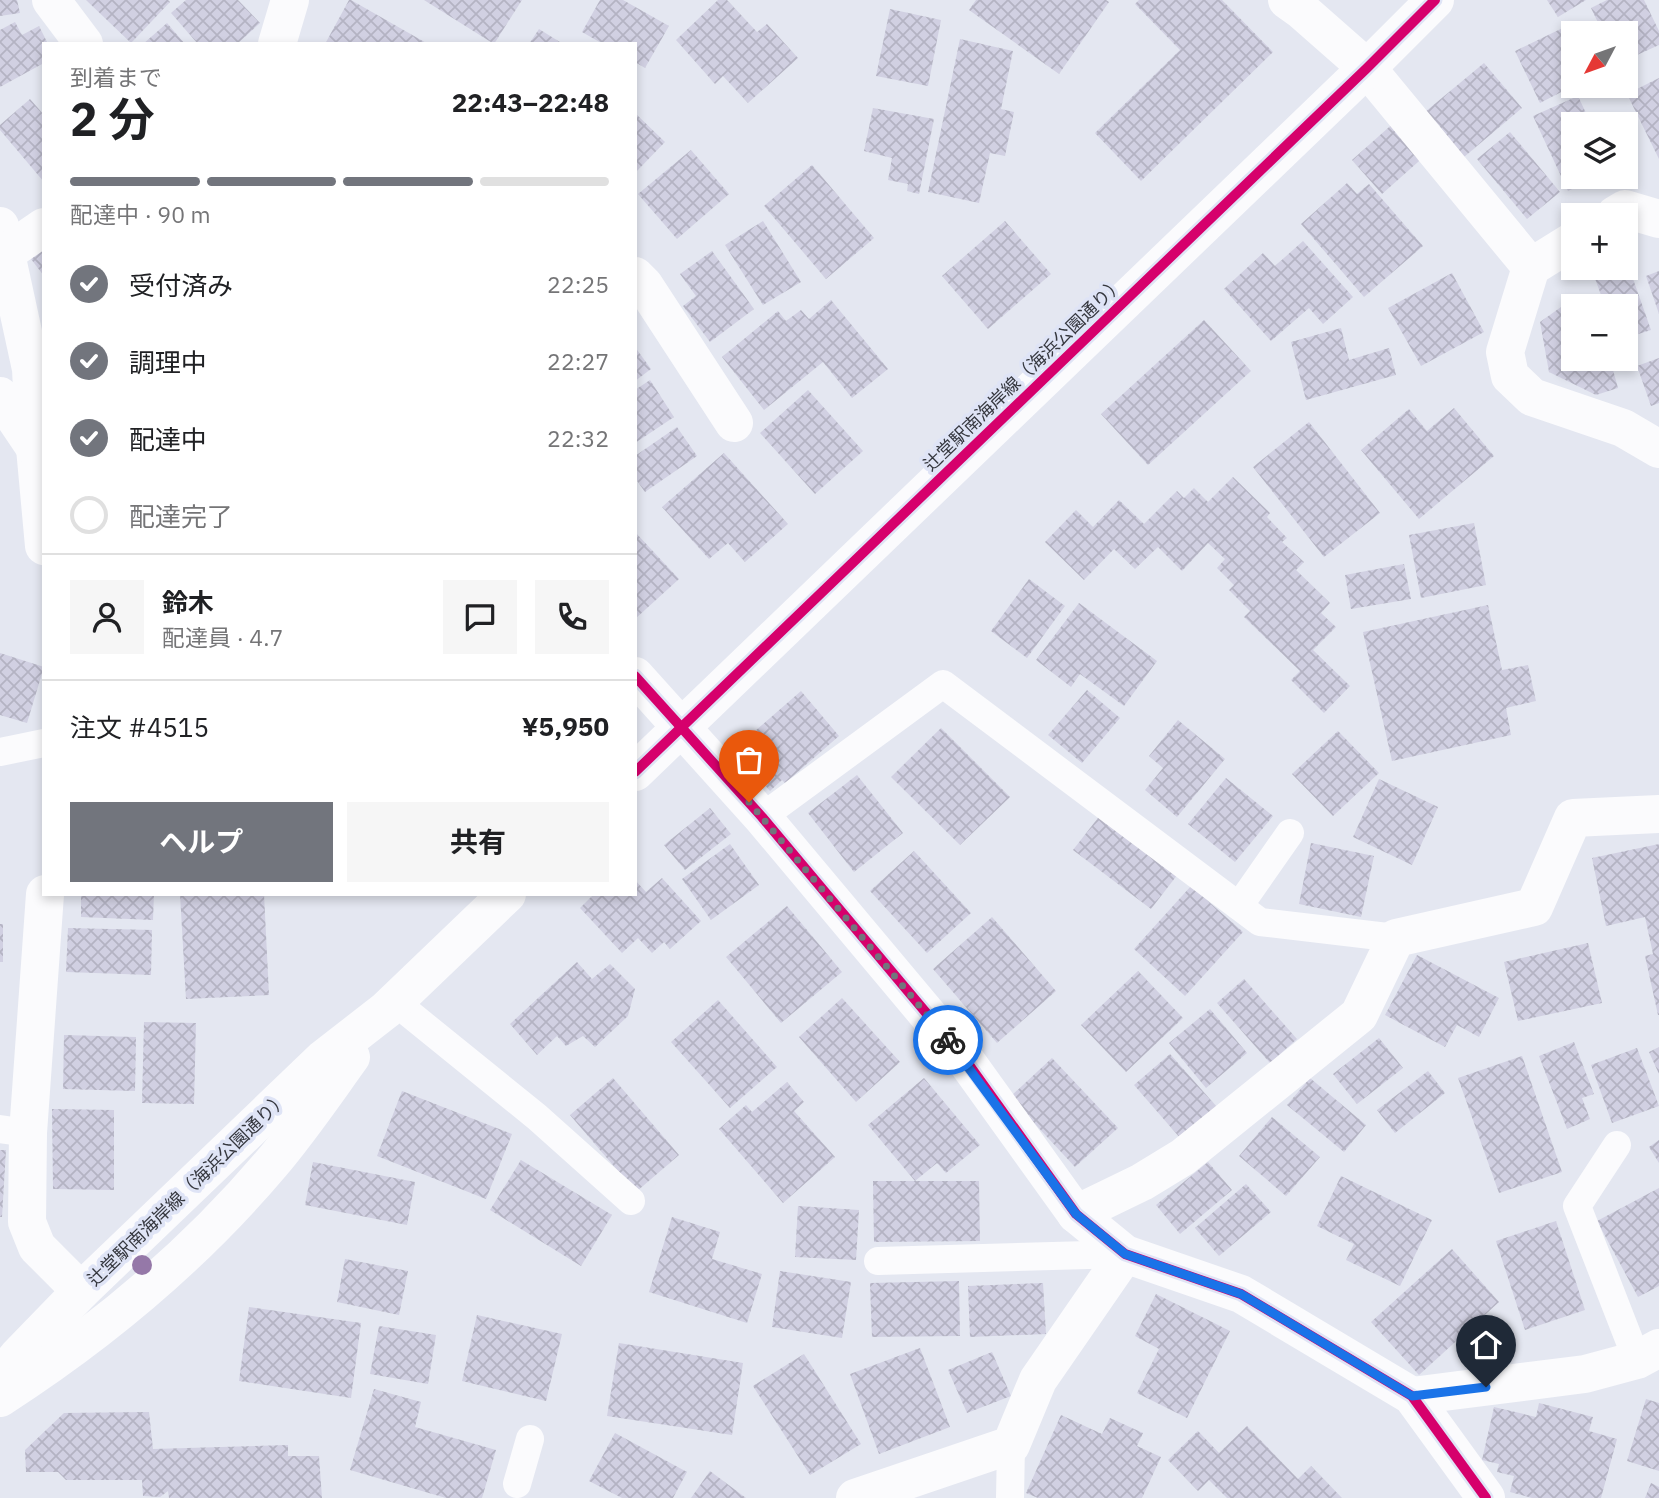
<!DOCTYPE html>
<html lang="ja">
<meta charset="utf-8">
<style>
:root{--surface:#fff;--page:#f6f6f6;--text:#202124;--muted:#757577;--line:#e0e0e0;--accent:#72757d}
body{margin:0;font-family:"IBM Plex Sans","Noto Sans JP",sans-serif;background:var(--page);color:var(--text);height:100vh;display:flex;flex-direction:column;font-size:26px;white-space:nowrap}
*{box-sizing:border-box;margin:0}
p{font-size:23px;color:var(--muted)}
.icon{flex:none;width:38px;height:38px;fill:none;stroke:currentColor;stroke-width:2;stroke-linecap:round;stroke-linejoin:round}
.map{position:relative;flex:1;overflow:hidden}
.drawer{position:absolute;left:42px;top:42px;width:595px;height:854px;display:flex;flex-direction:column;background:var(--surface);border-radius:0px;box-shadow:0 4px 10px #0003}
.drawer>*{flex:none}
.needle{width:46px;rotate:229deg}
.fabs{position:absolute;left:1561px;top:21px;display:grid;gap:14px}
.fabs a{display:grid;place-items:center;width:77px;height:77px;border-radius:0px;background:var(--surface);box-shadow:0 4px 10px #0003;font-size:35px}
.pin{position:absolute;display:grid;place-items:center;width:60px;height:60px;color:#fff;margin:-72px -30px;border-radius:50% 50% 50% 0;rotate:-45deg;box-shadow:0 0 7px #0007}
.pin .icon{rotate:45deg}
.courier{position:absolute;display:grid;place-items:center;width:70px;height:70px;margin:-35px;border:5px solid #1a73e8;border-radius:50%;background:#fff;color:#222;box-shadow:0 2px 9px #0007}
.overview em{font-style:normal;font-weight:700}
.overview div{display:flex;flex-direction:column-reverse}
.overview{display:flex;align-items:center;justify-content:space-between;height:119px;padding:0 28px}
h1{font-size:46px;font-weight:700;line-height:52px}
.bar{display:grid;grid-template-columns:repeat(4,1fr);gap:10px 7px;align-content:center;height:84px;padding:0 28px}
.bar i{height:9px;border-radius:5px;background:var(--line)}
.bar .on{background:var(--accent)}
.bar p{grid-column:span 4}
.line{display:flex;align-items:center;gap:18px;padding:0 28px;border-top:2px solid var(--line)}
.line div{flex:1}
.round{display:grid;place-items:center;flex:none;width:74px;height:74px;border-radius:0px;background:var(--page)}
ol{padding:0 28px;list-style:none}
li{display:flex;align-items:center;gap:21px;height:77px}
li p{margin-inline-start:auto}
li .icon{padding:7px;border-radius:50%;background:var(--accent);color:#fff;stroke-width:4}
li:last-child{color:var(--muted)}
li i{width:38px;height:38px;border:4px solid var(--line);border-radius:50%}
.action{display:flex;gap:14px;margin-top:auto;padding:14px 28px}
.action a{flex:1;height:80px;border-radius:0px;background:var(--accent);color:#fff;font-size:28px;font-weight:700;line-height:80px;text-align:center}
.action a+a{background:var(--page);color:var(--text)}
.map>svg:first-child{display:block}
</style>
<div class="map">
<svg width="1659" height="1498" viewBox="0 0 1659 1498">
<defs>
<pattern id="building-cross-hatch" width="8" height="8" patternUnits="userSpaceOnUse" patternTransform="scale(1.75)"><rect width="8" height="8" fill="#d1d0e2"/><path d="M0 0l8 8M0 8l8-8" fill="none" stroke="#b4b3c3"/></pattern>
</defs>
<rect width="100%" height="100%" fill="#e4e7f1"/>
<g fill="url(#building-cross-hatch)">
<polygon points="0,0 17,0 20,13 0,16"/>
<polygon points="86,0 168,0 170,2 131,43"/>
<polygon points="186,0 238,0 260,23 237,44 198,44 171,13"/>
<polygon points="349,0 351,0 428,44 325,44"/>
<polygon points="424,0 522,0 494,44"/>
<polygon points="600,0 623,0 669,26 645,68 635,62 635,44 603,44 582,32"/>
<polygon points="718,0 727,0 757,32 767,24 798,58 748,103 723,76 715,84 676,40"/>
<polygon points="976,0 1106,0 1109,2 1059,74 969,10"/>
<polygon points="1139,0 1222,0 1273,52 1141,181 1095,133 1180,50 1135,4"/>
<polygon points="1547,0 1586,0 1558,17"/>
<polygon points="1607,0 1644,0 1659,31 1659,45 1626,60 1626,33 1603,33 1591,8"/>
<polygon points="890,9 941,20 928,86 876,76"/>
<polygon points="1577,21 1583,33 1573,33 1573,86 1540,103 1515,51"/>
<polygon points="15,22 22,35 39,26 48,44 44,44 44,63 0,87 0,30"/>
<polygon points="167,23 185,44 143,44"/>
<polygon points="539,29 563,44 529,44"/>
<polygon points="960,39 1013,51 1001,109 1014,112 1005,156 990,153 979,203 928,192"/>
<polygon points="1484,63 1522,108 1464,157 1425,112"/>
<polygon points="1659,78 1659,159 1627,94"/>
<polygon points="1578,96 1591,124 1573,124 1573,177 1598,177 1568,191 1533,116"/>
<polygon points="30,99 44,115 44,182 0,130 0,125"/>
<polygon points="873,108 934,119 919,194 907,191 908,184 888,180 892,158 864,151"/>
<polygon points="635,113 665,142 635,173"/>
<polygon points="1397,120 1427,154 1382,194 1352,160"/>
<polygon points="1510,132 1560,192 1527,219 1477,159"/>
<polygon points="691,150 729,194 677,239 638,194"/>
<polygon points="812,165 874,238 826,279 764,206"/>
<polygon points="1347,183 1357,194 1369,184 1423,246 1364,297 1301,224"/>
<polygon points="763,221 801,282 763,305 725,245"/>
<polygon points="1005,221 1051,274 988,329 942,276"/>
<polygon points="1303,241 1353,297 1323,324 1309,308 1271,341 1224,289 1263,253 1275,266"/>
<polygon points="44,249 44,276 31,259"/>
<polygon points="712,251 754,309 710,342 683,306 696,296 680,274"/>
<polygon points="1626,259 1651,330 1626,338 1626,306 1605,306 1593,273 1607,268 1626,268"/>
<polygon points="1659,271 1659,314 1646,276"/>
<polygon points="1452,273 1484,332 1421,366 1388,308"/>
<polygon points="831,300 888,369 852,398 823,362 764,410 722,357 778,311 786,321 801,310 809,319"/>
<polygon points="1568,302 1573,309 1573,359 1610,359 1618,388 1596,395 1549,372 1540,322"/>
<polygon points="1204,320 1251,371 1148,465 1101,414"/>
<polygon points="1341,328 1349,360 1389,348 1396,375 1306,400 1291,342"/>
<polygon points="635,347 651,369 635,381"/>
<polygon points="1659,358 1659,403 1651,406 1637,366"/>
<polygon points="650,380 674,417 635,443 635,390"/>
<polygon points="808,390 863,451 815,494 760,433"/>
<polygon points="1454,408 1494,456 1419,519 1361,450 1409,409 1427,431"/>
<polygon points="1309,422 1380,513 1324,557 1253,467"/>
<polygon points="677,427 697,456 645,492 635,478 635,456"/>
<polygon points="724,453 788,524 745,562 728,543 709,559 662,507"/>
<polygon points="1233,477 1270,513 1267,517 1287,538 1282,542 1304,562 1296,570 1330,603 1321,613 1336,627 1313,650 1350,686 1324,713 1291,680 1300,671 1244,617 1250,611 1229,590 1234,585 1217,568 1225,559 1208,543 1182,571 1158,547 1135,569 1114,549 1084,580 1045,542 1076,510 1093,527 1119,500 1144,524 1177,491 1184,498 1194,488 1208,502"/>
<polygon points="1474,523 1486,585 1421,598 1409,535"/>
<polygon points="635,532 679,579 635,619"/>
<polygon points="1404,564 1411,599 1351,609 1345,575"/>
<polygon points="1029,579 1065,606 1027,658 991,631"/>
<polygon points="1079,603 1157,661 1124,706 1080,674 1071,687 1036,660"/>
<polygon points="1488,605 1502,670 1528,665 1536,701 1506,708 1511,735 1392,761 1363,632"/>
<polygon points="0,653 44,667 27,723 0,715"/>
<polygon points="1087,690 1120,718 1082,763 1048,735"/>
<polygon points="801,691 839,736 785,783 782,780 770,791 743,760 756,749 747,738"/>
<polygon points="1178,720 1225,759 1177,817 1145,790 1163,768 1149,756"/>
<polygon points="941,728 1010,797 960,845 891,777"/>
<polygon points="1338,731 1379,773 1333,816 1292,774"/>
<polygon points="857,775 903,833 854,872 808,813"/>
<polygon points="1226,778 1273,816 1235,862 1188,824"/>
<polygon points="1379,779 1438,807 1412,865 1353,837"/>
<polygon points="710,808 731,834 685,870 664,845"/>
<polygon points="1101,814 1178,874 1151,909 1073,850"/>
<polygon points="1311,843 1374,856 1361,917 1299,904"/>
<polygon points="730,844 759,885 711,920 682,879"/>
<polygon points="1659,844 1659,1015 1658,1015 1645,956 1653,954 1645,917 1606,926 1592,858"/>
<polygon points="914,851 971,913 927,953 870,891"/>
<polygon points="662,878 701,921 670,949 664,942 652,953 638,938 622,953 580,908 594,894 635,894 635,880 646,892"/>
<polygon points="1191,886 1243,932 1185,996 1134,949"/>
<polygon points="81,894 154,894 153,920 81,917"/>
<polygon points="180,894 264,894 269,995 186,999"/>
<polygon points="787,906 842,972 781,1023 726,957"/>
<polygon points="992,917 1056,991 997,1043 933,969"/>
<rect x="0" y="924" width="3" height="38"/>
<polygon points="68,928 152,930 151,975 66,972"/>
<polygon points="1588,943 1602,1003 1518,1021 1504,962"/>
<polygon points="1417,955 1499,998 1479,1037 1457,1025 1445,1047 1385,1015"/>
<polygon points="577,962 592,979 610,964 635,989 628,1016 595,1047 583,1036 566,1046 557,1036 537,1055 510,1024"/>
<polygon points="1138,971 1183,1018 1126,1072 1081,1025"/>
<polygon points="1244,979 1297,1039 1270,1063 1217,1003"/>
<polygon points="842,998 900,1062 856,1102 799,1037"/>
<polygon points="718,1000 777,1067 730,1108 671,1042"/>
<polygon points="1210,1009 1247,1053 1206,1088 1169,1043"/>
<polygon points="144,1022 196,1023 194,1104 142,1103"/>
<polygon points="64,1035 136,1037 135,1091 63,1089"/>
<polygon points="1379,1038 1403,1068 1357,1104 1333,1074"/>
<polygon points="1574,1042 1594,1094 1582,1098 1590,1119 1567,1129 1539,1056"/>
<polygon points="1659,1047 1659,1074 1649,1052"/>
<polygon points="1637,1048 1659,1106 1612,1123 1591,1065"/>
<polygon points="1170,1054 1217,1107 1181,1139 1134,1085"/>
<polygon points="1522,1056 1562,1172 1499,1193 1458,1078"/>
<polygon points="1052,1058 1118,1128 1075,1167 1010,1097"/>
<polygon points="1428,1071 1445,1093 1395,1133 1377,1110"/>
<polygon points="613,1078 679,1155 636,1192 570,1115"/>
<polygon points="924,1078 980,1145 946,1173 937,1163 915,1181 979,1181 980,1241 874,1242 873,1181 915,1181 868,1125"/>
<polygon points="1310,1078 1366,1125 1344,1152 1287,1105"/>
<polygon points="787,1082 804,1102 794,1111 835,1157 783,1203 719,1129 746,1105 752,1112"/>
<polygon points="402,1091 512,1134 486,1199 377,1156"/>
<polygon points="52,1109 114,1110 114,1190 53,1189"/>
<polygon points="1272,1117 1320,1157 1286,1196 1239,1156"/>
<polygon points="1659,1140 1659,1163 1649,1147"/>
<polygon points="0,1150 6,1150 2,1217 0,1217"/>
<polygon points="521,1160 612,1215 581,1266 490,1210"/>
<polygon points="313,1162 415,1182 407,1225 305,1205"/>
<polygon points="1208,1162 1232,1190 1180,1234 1156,1205"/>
<polygon points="1341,1176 1432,1220 1400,1286 1346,1260 1354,1244 1317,1226"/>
<polygon points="1246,1184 1271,1212 1219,1256 1195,1228"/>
<polygon points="1659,1188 1659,1286 1638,1297 1597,1221"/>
<polygon points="798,1206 859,1210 856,1260 795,1257"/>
<polygon points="672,1217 720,1232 712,1259 762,1274 747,1323 649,1292"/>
<polygon points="1556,1221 1585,1310 1525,1330 1496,1241"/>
<polygon points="1452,1249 1499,1302 1419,1375 1371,1322"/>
<polygon points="345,1259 408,1271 399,1315 337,1302"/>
<polygon points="780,1271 851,1282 842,1338 772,1327"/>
<polygon points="959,1281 960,1336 872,1337 870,1283"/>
<polygon points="1043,1283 1046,1334 970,1337 968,1286"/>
<polygon points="1156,1294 1230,1331 1187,1418 1137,1393 1159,1349 1135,1336"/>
<polygon points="249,1307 361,1323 351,1398 239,1381"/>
<polygon points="477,1315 562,1334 546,1401 462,1381"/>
<polygon points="379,1326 436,1335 428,1384 370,1374"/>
<polygon points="619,1343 743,1363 732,1435 607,1416"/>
<polygon points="920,1348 950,1427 879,1454 850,1374"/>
<polygon points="992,1352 1011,1396 967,1413 948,1370"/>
<polygon points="804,1354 861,1444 810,1475 753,1386"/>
<polygon points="374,1389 421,1402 415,1427 496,1450 482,1498 446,1498 350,1470"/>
<polygon points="1646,1399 1659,1403 1659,1471 1627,1461"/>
<polygon points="1539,1403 1593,1417 1589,1431 1617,1439 1601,1498 1532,1498 1510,1492 1514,1476 1497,1472 1499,1464 1482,1460 1494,1407 1536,1417"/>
<polygon points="149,1412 153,1449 288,1445 288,1456 319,1456 322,1498 169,1498 168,1491 160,1497 143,1496 142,1480 66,1480 58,1472 26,1472 25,1450 64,1413"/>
<polygon points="1061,1415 1102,1434 1110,1418 1143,1433 1137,1446 1161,1457 1142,1498 1038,1498 1026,1493"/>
<polygon points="1247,1426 1298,1479 1311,1466 1342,1498 1227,1498 1209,1480 1198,1491 1168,1460 1198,1431 1219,1453"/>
<polygon points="615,1433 687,1472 673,1498 622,1498 589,1481"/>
<polygon points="710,1471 746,1498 691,1498"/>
<polygon points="1651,1483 1659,1487 1659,1498 1645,1498"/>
</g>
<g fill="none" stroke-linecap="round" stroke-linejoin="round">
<g stroke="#fbfbfd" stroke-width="28">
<polyline points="0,752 44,743"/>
<polyline points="762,817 943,684 1260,922 1396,938"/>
<polyline points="1239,906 1290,833"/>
<polyline points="395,1002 537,1117 631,1201"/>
<polyline points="0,1129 28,1133"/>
<polyline points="1617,1145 1577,1206 1637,1360"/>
<polyline points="878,1261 1125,1254"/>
<polyline points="517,1484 530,1439"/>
<polyline points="1010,1498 1011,1445"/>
</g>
<g stroke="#fbfbfd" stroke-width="38">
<polyline points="51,0 84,44"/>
<polyline points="1287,0 1301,10 1367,68 1531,267 1505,352 1510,376 1532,397 1623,428 1659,449"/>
<polyline points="277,44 290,0"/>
<polyline points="1615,215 1625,209 1659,219"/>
<polyline points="0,226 31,369 35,448 44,546"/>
<polyline points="6,253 44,227"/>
<polyline points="1531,267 1573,241"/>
<polyline points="635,276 644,285 734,423"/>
<polyline points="0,396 35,448"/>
<polyline points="635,676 762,817 964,1058 1076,1214 1125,1254 1241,1294 1412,1396 1486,1498"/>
<polyline points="45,894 28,1133 27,1222 37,1247 81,1291"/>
<polyline points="1076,1214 1142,1182 1183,1157 1359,1015 1396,938 1534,907 1573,818 1659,814"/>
<polyline points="1412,1396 1585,1374 1637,1360 1659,1348"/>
<polyline points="855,1498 1011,1445 1038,1380 1125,1254"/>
</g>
<g stroke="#fbfbfd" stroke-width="38">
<polyline points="635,772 1367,68 1435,0"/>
<polyline points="0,1378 18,1356 81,1291 323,1059 386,1010 507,894"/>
<path d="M0,1398C99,1334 194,1255 271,1164C300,1130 325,1093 351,1057"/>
</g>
<defs>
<g id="cycleway">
<polyline points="635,676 762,817 964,1058 1076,1214 1125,1254 1241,1294 1412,1396 1486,1498"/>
<polyline points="635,772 1367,68 1435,0"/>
</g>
</defs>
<use href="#cycleway" stroke="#dfe4f6" stroke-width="15"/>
<use href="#cycleway" stroke="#d6006c" stroke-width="10"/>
</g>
<circle fill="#9578a8" cx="142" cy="1265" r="10"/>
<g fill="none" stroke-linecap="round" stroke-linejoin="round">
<polyline stroke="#72757d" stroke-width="7" stroke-dasharray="0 12.6" points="749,802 948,1040"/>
<polyline stroke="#1a73e8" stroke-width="9" points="948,1040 1076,1214 1125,1254 1241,1294 1412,1396 1486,1387"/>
</g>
<g text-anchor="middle" stroke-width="7" stroke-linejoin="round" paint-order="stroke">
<g font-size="18" fill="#35373e" stroke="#dfe4f6">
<text transform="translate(1024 374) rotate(-44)" y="6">辻堂駅南海岸線（海浜公園通り）</text>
<text transform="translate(188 1189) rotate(-44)" y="6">辻堂駅南海岸線（海浜公園通り）</text>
</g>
</g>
</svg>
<div class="fabs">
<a><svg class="needle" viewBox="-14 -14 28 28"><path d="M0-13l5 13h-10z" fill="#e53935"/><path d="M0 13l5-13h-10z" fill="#757577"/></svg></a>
<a><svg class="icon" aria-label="layers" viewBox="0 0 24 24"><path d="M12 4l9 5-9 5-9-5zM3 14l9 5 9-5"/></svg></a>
<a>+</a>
<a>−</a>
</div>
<div class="pin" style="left:749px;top:802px;background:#ea580c"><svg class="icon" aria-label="bag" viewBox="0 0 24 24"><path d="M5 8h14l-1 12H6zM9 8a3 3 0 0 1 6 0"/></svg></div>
<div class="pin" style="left:1486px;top:1387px;background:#1f2937"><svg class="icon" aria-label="home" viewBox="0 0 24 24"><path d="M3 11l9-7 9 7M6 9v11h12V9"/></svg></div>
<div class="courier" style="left:948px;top:1040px"><svg class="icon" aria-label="bike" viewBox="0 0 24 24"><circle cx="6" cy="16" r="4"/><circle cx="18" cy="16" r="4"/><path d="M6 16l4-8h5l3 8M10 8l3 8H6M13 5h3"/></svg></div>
<section class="drawer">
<div class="overview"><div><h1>2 分</h1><p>到着まで</p></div><em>22:43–22:48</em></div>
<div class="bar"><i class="on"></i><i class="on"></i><i class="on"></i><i></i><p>配達中 · 90 m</p></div>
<ol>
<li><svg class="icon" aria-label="check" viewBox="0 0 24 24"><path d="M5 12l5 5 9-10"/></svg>受付済み<p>22:25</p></li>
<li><svg class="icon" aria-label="check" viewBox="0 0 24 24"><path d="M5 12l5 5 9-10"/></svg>調理中<p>22:27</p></li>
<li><svg class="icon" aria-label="check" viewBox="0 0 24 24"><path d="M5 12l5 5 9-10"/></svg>配達中<p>22:32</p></li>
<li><i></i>配達完了</li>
</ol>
<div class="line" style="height:126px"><a class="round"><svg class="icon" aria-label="person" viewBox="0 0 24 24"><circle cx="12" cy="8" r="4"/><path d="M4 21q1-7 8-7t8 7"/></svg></a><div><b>鈴木</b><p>配達員 · 4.7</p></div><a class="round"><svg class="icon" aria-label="chat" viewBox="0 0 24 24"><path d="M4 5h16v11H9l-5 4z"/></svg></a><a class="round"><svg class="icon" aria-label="phone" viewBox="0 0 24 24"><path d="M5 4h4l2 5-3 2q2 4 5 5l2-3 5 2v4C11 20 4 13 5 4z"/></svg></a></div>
<div class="line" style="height:91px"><div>注文 #4515</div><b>¥5,950</b></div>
<div class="action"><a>ヘルプ</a><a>共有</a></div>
</section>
</div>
